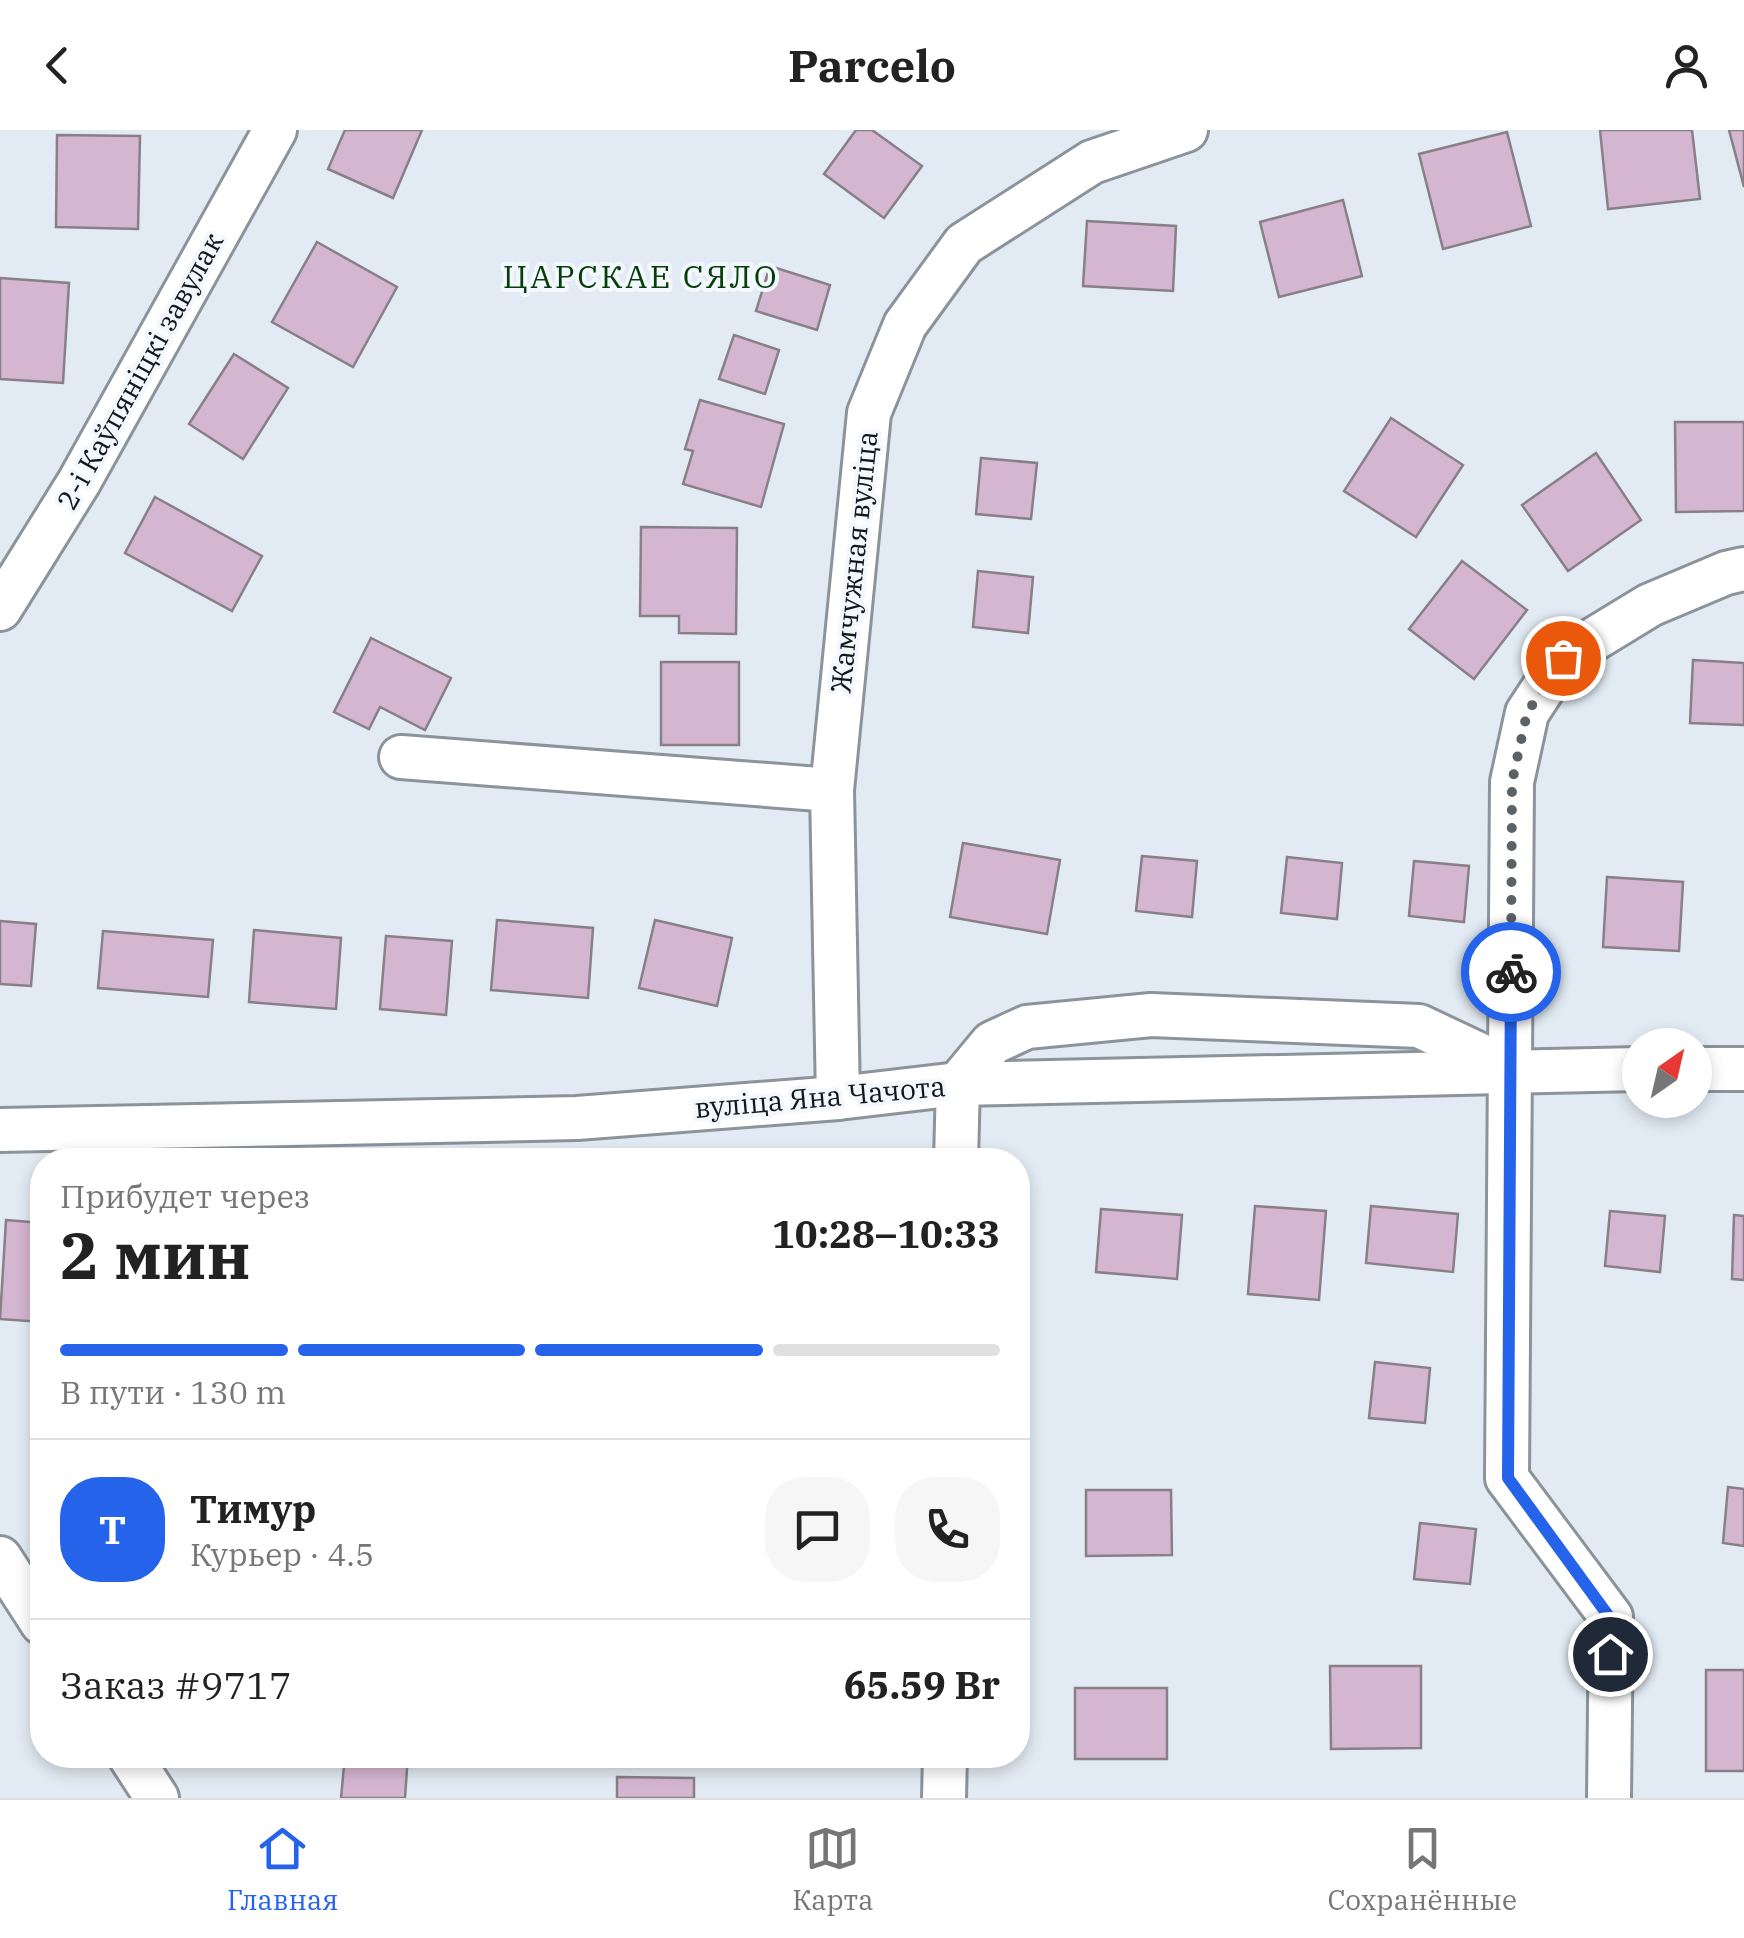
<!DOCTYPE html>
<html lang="ru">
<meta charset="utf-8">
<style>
:root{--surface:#fff;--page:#f6f6f6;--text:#222;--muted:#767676;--line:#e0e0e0;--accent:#2563eb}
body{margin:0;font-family:"IBM Plex Serif",serif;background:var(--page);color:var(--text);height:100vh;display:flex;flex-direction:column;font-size:38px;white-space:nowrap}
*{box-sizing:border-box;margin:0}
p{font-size:32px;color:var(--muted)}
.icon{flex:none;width:55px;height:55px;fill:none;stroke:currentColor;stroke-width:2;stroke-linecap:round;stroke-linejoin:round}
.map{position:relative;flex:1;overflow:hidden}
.drawer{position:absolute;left:30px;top:1018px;width:1000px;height:620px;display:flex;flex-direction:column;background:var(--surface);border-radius:40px;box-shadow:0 5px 15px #0003}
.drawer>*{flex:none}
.needle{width:65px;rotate:34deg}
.fabs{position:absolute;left:1622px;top:898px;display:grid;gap:20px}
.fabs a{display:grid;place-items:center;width:90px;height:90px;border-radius:50%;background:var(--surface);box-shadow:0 5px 15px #0003;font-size:50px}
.pin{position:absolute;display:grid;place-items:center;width:85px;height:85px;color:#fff;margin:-42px;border:5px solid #fff;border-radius:50%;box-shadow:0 2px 10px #0007}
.courier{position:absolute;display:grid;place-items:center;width:100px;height:100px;margin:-50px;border:8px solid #2563eb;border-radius:50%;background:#fff;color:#222;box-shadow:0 2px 12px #0007}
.overview em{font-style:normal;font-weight:700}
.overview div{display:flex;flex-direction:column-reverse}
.overview{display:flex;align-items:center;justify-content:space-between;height:170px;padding:0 30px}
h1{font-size:65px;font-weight:700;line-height:75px}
.bar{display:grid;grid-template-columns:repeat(4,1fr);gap:15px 10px;align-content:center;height:120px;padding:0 30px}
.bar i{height:12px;border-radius:8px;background:var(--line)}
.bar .selected{background:var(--accent)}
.bar p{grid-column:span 4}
.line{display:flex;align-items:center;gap:25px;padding:0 30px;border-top:2px solid var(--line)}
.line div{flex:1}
.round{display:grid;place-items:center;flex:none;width:105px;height:105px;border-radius:40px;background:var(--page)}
header{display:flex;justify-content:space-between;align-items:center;height:130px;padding:0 30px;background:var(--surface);font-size:45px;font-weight:700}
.tabs{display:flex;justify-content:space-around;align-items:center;height:140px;border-top:2px solid var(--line);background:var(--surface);font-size:28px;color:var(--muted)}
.tabs a{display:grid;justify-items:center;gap:5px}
.tabs .selected{color:var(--accent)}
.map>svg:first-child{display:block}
</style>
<header><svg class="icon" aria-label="back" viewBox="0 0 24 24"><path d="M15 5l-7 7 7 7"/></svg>Parcelo<svg class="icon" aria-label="person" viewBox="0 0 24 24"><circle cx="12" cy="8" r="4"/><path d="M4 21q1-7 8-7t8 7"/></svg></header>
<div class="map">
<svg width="1744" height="1668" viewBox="0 0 1744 1668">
<rect width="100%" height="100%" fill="#e2ebf4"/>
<g fill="#d5b6d0" stroke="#887f87" stroke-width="2.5">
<polygon points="345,0 422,0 393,68 328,39"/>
<polygon points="856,0 872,0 922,36 884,88 824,44"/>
<polygon points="1600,0 1692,0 1700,69 1608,79"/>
<polygon points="1729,0 1744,0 1744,57"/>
<polygon points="1507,2 1531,96 1443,119 1419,24"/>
<polygon points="57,5 140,6 138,99 56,97"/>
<polygon points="1343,70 1362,146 1279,167 1260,92"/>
<polygon points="1087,91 1176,96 1173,161 1083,156"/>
<polygon points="317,112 397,157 353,237 272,192"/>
<polygon points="770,136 830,155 817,200 756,181"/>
<polygon points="0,148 69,153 63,253 0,249"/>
<polygon points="734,205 779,220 765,264 719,249"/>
<polygon points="234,224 288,258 243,329 189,294"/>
<polygon points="700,270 784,294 761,377 683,354 693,321 685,319"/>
<polygon points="1391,288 1463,335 1416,407 1344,361"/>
<polygon points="1675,292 1744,292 1744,381 1676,382"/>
<polygon points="1596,323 1641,390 1568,441 1522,375"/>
<polygon points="981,328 1037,333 1031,389 976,384"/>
<polygon points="155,367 262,426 232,481 125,423"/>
<polygon points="641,397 737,398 736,504 679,503 679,486 640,486"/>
<polygon points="1462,431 1527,480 1474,549 1409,499"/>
<polygon points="978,441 1033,447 1028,503 973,497"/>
<polygon points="371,508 451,548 425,600 380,577 369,599 334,582"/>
<polygon points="1693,530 1744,533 1744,595 1690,593"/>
<rect x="661" y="532" width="78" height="83"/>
<polygon points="963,713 1060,730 1047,804 950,787"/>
<polygon points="1142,726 1197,731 1192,787 1136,781"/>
<polygon points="1287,727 1342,733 1337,789 1281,783"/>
<polygon points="1414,731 1469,736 1464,792 1409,786"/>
<polygon points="1607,747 1683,752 1679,821 1603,817"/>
<polygon points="497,790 593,798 588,868 491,860"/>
<polygon points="655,790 732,808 717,876 639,858"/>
<polygon points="0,791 36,794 31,856 0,854"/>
<polygon points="254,800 341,808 336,879 249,872"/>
<polygon points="103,801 213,810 208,867 98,858"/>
<polygon points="386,806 452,811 446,885 380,879"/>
<polygon points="1255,1076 1326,1081 1319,1170 1248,1164"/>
<polygon points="1371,1076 1458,1084 1453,1142 1366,1133"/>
<polygon points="1101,1079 1182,1085 1177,1149 1096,1142"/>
<polygon points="1610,1081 1665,1086 1660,1142 1605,1136"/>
<polygon points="1734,1085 1744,1086 1744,1150 1732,1149"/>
<polygon points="6,1090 42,1093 42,1192 0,1189"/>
<polygon points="1375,1232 1430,1238 1425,1293 1369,1288"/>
<polygon points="1728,1357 1744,1359 1744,1416 1723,1413"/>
<polygon points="1086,1360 1171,1360 1172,1425 1086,1426"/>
<polygon points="1420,1393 1476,1399 1470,1454 1414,1449"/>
<polygon points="1330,1536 1421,1536 1421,1618 1331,1619"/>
<rect x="1706" y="1540" width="38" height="101"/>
<rect x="1075" y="1558" width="92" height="71"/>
<polygon points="345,1625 408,1625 405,1668 341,1668"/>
<polygon points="617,1647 694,1648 694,1668 617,1668"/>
</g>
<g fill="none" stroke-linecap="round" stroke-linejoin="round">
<defs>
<g id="minor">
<polyline points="0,479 79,352 275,0"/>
<polyline points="401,627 832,660"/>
<polyline points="1695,939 1744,939"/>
<polyline points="838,968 832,660 869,283 905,195 964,114 1092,32 1186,0"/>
<polyline points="0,1000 577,988 838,968 958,954 1640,939"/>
<polyline points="956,1030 958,954 992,913 1027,897 1151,885 1419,896 1508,938"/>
<polyline points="0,1428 42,1493"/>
<polyline points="129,1625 157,1668"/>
<polyline points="944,1668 945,1625"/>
<polyline points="1609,1668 1611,1487 1507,1348 1512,652 1527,583 1563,528 1650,475 1726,443 1744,439"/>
</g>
</defs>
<use href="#minor" stroke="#8b939b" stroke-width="48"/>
<use href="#minor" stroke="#fff" stroke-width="42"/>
</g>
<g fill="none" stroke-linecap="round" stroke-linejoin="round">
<polyline stroke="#5c6166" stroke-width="10" stroke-dasharray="0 18" points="1511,842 1512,652 1527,583 1563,528"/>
<polyline stroke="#2563eb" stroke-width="12" points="1511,842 1508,1348 1610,1488 1610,1524"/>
</g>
<g text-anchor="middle" stroke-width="8" stroke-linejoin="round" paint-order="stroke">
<g font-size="28" fill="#14171a" stroke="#f2f8fd">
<text transform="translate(140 241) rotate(-61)" y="10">2-і Каўпяніцкі завулак</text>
<text transform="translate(854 432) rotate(-84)" y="10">Жамчужная вуліца</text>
<text transform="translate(820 967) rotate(-5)" y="10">вуліца Яна Чачота</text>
</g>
<g font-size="32" letter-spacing="2.5" fill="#053e08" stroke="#f2f8fd">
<text x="641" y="158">ЦАРСКАЕ СЯЛО</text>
</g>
</g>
</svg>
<div class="fabs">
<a><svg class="needle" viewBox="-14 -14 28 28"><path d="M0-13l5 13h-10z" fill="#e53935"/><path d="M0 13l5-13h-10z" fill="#767676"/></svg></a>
</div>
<div class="pin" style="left:1563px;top:528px;background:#ea580c"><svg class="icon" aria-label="bag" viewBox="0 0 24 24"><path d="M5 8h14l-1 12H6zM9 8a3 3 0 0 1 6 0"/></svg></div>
<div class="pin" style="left:1610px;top:1524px;background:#1f2937"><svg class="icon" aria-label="home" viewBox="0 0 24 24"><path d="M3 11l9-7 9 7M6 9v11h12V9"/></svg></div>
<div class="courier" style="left:1511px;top:842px"><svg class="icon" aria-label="bike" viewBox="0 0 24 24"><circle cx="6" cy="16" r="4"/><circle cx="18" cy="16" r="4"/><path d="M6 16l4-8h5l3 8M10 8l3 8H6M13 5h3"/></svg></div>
<section class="drawer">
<div class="overview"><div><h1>2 мин</h1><p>Прибудет через</p></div><em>10:28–10:33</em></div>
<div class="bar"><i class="selected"></i><i class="selected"></i><i class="selected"></i><i></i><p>В пути · 130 m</p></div>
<div class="line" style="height:180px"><b class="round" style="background:var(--accent);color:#fff">Т</b><div><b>Тимур</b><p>Курьер · 4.5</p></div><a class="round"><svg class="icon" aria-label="chat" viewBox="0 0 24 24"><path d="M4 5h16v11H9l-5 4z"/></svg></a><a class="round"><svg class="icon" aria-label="phone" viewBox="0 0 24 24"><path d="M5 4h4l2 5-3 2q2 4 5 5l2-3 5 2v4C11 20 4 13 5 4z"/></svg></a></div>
<div class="line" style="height:130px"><div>Заказ #9717</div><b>65.59 Br</b></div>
</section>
</div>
<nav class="tabs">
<a class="selected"><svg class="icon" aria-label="home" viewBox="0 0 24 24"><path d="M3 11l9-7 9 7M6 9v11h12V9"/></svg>Главная</a>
<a><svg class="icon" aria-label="map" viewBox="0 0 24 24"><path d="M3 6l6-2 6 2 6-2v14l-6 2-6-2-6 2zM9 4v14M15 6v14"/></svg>Карта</a>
<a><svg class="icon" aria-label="saved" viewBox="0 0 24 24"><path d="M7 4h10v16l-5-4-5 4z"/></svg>Сохранённые</a>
</nav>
